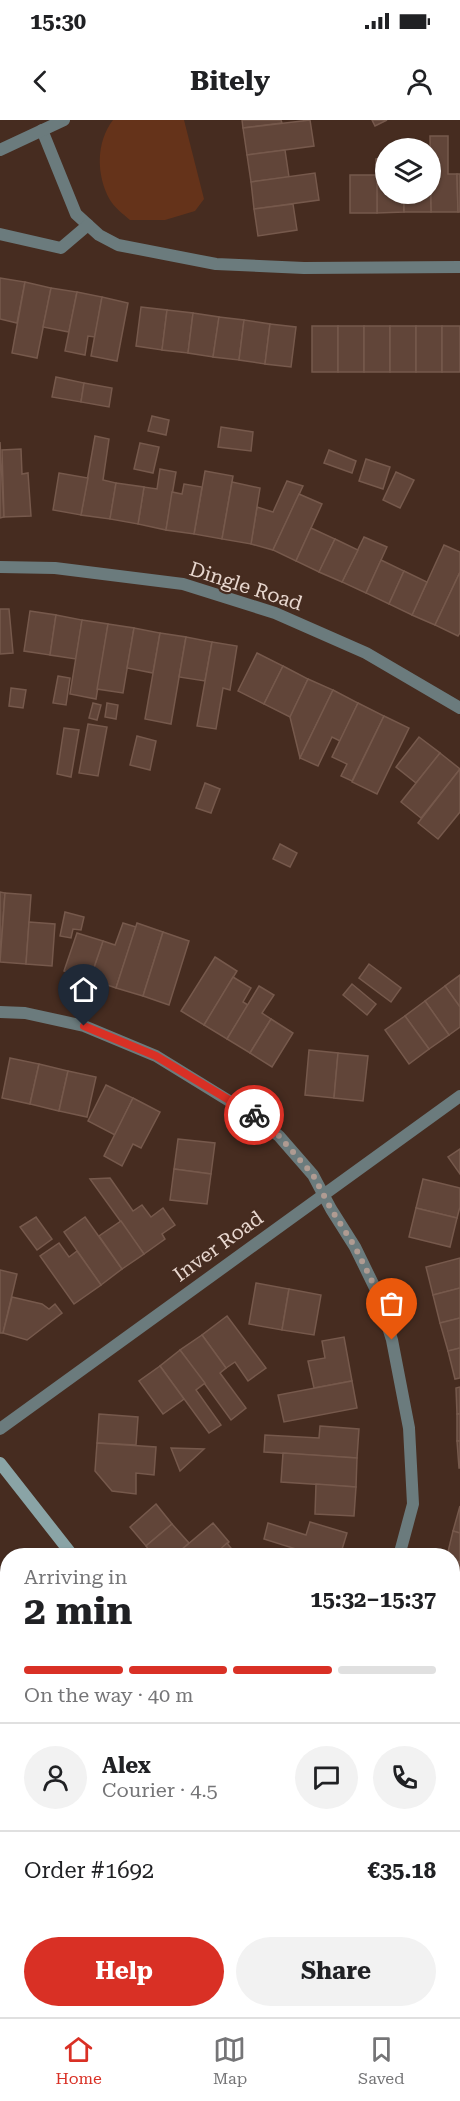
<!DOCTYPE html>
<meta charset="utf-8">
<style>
:root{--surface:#fff;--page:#f2f2f2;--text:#202124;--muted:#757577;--line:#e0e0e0;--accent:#d93025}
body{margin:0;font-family:"Roboto Serif",serif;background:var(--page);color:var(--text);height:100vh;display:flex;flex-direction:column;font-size:22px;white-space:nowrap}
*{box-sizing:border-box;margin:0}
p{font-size:20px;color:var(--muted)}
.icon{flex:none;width:33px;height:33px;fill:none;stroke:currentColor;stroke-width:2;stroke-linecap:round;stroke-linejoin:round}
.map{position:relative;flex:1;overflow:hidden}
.panel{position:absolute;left:0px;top:1428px;width:460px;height:470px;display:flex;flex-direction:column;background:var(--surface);border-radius:24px 24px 0 0;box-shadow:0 2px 4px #0004}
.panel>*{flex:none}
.tools{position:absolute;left:375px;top:18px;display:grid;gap:12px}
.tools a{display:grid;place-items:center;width:66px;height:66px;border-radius:50%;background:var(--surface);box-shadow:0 2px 4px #0004;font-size:30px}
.pin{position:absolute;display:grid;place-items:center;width:51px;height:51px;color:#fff;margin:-62px -26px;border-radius:50% 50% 50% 0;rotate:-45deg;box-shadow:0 0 6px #0007}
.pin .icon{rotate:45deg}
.courier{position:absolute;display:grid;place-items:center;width:60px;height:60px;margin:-30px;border:4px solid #d93025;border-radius:50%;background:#fff;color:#222;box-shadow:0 2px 8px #0007}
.headline em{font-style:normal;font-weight:700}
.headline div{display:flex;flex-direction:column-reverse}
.headline{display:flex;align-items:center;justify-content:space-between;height:102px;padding:0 24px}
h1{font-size:39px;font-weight:700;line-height:45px}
.bar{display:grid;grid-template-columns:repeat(4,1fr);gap:9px 6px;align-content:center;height:72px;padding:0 24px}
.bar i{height:8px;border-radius:4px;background:var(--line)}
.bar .active{background:var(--accent)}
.bar p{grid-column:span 4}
.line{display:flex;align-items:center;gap:15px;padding:0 24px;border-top:2px solid var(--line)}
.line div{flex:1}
.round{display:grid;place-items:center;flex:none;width:63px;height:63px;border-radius:32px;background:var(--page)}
.button{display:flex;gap:12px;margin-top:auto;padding:12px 24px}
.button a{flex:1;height:69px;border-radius:36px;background:var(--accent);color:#fff;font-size:24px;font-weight:700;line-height:69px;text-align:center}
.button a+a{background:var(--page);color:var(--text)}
.status{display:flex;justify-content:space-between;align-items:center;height:42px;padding:0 30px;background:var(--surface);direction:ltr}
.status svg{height:16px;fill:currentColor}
header{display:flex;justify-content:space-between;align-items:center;height:78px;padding:0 24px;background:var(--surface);font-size:27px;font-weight:700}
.tabs{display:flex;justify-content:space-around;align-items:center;height:84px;border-top:2px solid var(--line);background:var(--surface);font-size:16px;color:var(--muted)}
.tabs a{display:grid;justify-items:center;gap:3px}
.tabs .active{color:var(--accent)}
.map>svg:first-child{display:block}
</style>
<div class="status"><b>15:30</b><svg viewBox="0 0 49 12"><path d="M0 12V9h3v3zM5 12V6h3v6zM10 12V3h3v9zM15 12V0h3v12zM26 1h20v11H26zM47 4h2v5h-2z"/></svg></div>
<header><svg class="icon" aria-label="back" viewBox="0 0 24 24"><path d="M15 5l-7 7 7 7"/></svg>Bitely<svg class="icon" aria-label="person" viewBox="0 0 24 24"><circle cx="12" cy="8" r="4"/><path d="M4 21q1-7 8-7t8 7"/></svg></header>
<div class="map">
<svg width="460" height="1897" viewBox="0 0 460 1897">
<rect width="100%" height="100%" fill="#462c20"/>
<path fill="#65331a" d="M113,0H184L204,79L195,91L165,100H130C123,94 114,87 110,80C96,55 96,22 113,0Z"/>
<g fill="#614539" stroke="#76594c" stroke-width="1.5">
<polygon points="242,0 281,0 282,3 243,8"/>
<polygon points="310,0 314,26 247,35 243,8"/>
<polygon points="372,0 387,0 375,6"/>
<polygon points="430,16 448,16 448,54 457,54 458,92 431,92"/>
<polygon points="285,30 289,57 251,62 247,35"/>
<polygon points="376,39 386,39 386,74 404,74 404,92 377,93"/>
<polygon points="315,53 319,80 254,89 251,62"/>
<polygon points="457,54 460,54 460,92 458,92"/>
<rect x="350" y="55" width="27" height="38"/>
<polygon points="430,57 431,92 404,92 404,74 430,74"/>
<polygon points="293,84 297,110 258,116 254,89"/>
<polygon points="0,158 25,162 17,203 0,199"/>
<polygon points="25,162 51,168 37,238 12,233"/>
<polygon points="51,168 77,172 69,212 43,207"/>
<polygon points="77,172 102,177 95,217 88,216 85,235 65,231"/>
<polygon points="102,177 128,183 117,241 91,236"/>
<polygon points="141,187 167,190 162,230 136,226"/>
<polygon points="167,190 193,193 188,233 162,230"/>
<polygon points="193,193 219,197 213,237 188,233"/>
<polygon points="219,197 244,200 239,240 213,237"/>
<polygon points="244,200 270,204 265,244 239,240"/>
<polygon points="270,204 296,207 291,247 265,244"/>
<rect x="312" y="206" width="26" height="46"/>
<rect x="338" y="206" width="26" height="46"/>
<rect x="364" y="206" width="26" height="46"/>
<rect x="390" y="206" width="26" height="46"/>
<rect x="416" y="206" width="26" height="46"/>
<rect x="442" y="206" width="18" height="46"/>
<polygon points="56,257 84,263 81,282 52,277"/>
<polygon points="84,263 112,268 109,287 81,282"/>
<polygon points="152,296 169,300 166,315 148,311"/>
<polygon points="221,307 253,312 251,331 218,327"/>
<polygon points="95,316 109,319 103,360 116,363 110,399 81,395"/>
<polygon points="0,322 4,397 0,398"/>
<polygon points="140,323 159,327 153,353 134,349"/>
<polygon points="21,329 22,354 28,353 31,396 4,397 2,330"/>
<polygon points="329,330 356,341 352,353 324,343"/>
<polygon points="366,339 390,347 383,369 359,361"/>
<polygon points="160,349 176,352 166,410 138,404 144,367 157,369"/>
<polygon points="205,351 233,356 222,419 194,414"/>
<polygon points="396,352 414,360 400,388 383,380"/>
<polygon points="59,353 88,358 81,395 53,390"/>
<polygon points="287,361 303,366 273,430 251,424 257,387 273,392"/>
<polygon points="232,362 260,368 251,424 222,419"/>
<polygon points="116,363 144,367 138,404 110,399"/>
<polygon points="184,364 202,367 194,414 166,410 172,372 182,374"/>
<polygon points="299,374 322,384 296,441 273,430"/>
<polygon points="311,408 335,419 319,452 296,441"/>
<polygon points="364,417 387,427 366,473 342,462"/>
<polygon points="335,419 358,430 342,462 319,452"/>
<polygon points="444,425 460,432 460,452 435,505 412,495"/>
<polygon points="381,440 404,451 389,484 366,473"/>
<polygon points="404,451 427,462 412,495 389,484"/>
<polygon points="460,452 460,513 458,516 435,505"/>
<polygon points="0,489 9,489 13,533 0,534"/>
<polygon points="30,491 56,495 50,535 24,531"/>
<polygon points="56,495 82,500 76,539 50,535"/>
<polygon points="82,500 108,504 96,579 70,574"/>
<polygon points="108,504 134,508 123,573 97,569"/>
<polygon points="134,508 160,513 153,553 127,548"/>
<polygon points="160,513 186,517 171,604 145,599"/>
<polygon points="186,517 212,522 205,561 179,557"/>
<polygon points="212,522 237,526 230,570 223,568 216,609 197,606"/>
<polygon points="257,533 283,546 264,584 238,571"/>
<polygon points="283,546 308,559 290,597 264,584"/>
<polygon points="58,556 70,558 66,585 53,583"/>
<polygon points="308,559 333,570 300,638 290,597"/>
<polygon points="11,568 26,570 23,588 9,586"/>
<polygon points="333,570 358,583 340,621 332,617 318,646 300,638"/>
<polygon points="93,583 101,585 97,600 89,598"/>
<polygon points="107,583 118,585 116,599 105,597"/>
<polygon points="358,583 384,596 352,661 341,656 347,644 332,637"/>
<polygon points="384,596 409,608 377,674 352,662"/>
<polygon points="88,604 107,607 98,656 79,653"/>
<polygon points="64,608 79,610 71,657 57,654"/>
<polygon points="137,616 156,621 150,650 130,645"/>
<polygon points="419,617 440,633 416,663 396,647"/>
<polygon points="440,633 460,649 421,698 401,682"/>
<polygon points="460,649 460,692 438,719 418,703"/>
<polygon points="205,663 220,669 211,693 196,688"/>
<polygon points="280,724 297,733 290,747 273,739"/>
<polygon points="0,772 5,773 0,842"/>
<polygon points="5,773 31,775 26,844 0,842"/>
<polygon points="65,792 84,797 81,810 73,809 71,818 60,816"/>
<polygon points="29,802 55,804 52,846 26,844"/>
<polygon points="123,803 136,807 116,868 90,859 103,821 115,825"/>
<polygon points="137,803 163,812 143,876 116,868"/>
<polygon points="163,812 189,821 169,885 143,876"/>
<polygon points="77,813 103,821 90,859 64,851"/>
<polygon points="215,837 237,851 204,905 181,891"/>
<polygon points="369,844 401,868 391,882 359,858"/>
<polygon points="460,855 460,887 445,866"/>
<polygon points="233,857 251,868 243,882 248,885 227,919 204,905"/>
<polygon points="352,864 376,884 367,895 343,875"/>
<polygon points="259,866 274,875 262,893 271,899 250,933 227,919"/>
<polygon points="445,866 460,887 460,907 449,915 425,881"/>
<polygon points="425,881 449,915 429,929 405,896"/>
<polygon points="405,896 429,929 409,944 385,910"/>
<polygon points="271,899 293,913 272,947 250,933"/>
<polygon points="309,930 338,933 334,978 305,975"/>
<polygon points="338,933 368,936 363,981 334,978"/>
<polygon points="10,938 39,944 30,984 2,978"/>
<polygon points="39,944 68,951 59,991 30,984"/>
<polygon points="68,951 96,957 87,997 59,991"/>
<polygon points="106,965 133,978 115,1015 88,1001"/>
<polygon points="133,978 160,992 141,1028 133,1024 122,1046 104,1036"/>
<polygon points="178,1019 215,1023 211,1054 174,1049"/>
<polygon points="460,1029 460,1054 448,1037"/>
<polygon points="174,1049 211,1054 207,1084 170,1080"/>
<polygon points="110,1058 133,1091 142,1085 151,1097 163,1088 175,1105 162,1114 165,1119 144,1134 90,1059"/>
<polygon points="423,1059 460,1068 460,1087 457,1098 416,1088"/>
<polygon points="416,1088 457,1098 450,1127 409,1117"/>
<polygon points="36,1097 52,1119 37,1130 20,1107"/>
<polygon points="85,1097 122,1149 101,1165 64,1112"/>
<polygon points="121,1101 144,1134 122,1149 99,1116"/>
<polygon points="59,1123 69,1137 77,1131 101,1165 74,1184 40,1136"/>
<polygon points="460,1138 460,1168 433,1175 426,1147"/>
<polygon points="0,1150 17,1154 3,1213 0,1213"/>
<polygon points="256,1163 289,1169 282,1210 249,1204"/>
<polygon points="460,1168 460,1198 440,1203 433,1175"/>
<polygon points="289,1169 321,1175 314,1215 282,1210"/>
<polygon points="12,1177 42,1184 49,1189 55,1184 62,1193 27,1220 3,1213"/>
<polygon points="227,1196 266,1248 248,1261 235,1242 226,1248 202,1215"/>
<polygon points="460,1198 460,1228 448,1231 440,1203"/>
<polygon points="202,1215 226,1248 220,1253 246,1288 231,1300 180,1230"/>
<polygon points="344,1217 352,1261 314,1268 308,1241 325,1238 322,1221"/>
<polygon points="460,1228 460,1258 455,1259 448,1231"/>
<polygon points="180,1230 205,1263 196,1270 221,1305 209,1313 160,1246"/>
<polygon points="160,1246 184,1279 163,1294 139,1261"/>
<polygon points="352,1261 357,1288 284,1302 278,1275"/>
<polygon points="460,1267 460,1294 457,1294 456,1268"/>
<polygon points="99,1294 138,1297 136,1325 97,1323"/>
<rect x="457" y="1294" width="3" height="27"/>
<polygon points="320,1306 359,1309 357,1338 264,1332 265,1315 319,1318"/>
<polygon points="457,1321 460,1321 460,1348 459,1348"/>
<polygon points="97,1323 156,1327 154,1355 136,1353 136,1374 112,1371 95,1351"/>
<polygon points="171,1328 204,1329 180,1351"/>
<polygon points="283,1333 357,1338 356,1367 281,1362"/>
<polygon points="316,1364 356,1367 354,1396 315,1394"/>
<polygon points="156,1384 172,1404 146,1426 130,1407"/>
<polygon points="460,1386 460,1413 453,1411"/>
<polygon points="310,1402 347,1413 340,1436 318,1436 264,1419 268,1403 306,1415"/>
<polygon points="213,1403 229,1422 213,1436 174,1436"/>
<polygon points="172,1404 189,1423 174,1436 153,1436 146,1426"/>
<polygon points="453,1411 460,1413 460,1442 453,1440 453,1436 447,1436"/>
<polygon points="227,1423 237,1436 213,1436"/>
<polygon points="301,1430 318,1436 300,1436"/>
<polygon points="453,1440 460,1442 460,1470 453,1469"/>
<polygon points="453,1469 460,1470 460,1499 453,1498"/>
<polygon points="453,1513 460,1517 460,1547 453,1544"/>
<polygon points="0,1755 8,1767 8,1773 0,1777"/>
<polygon points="453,1755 460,1764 460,1770 453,1776"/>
<polygon points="460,1770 460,1804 453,1809 453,1776"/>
<polygon points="460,1804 460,1822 453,1814 453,1809"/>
<polygon points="0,1869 8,1871 8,1890 33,1890 31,1897 0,1897"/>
<polygon points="93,1890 106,1890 97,1896"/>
<polygon points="310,1890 339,1890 345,1897 302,1897"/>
</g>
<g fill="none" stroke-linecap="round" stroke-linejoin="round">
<polyline stroke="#6b7b7d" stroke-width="12" points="287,1897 296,1890"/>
<g stroke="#6b7b7d" stroke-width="12">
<polyline points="42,10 76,94 99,115 118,125 216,144 304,148 460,147"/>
<polyline points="0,30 64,0"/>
<polyline points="0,114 61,128 88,105"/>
<polyline points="0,447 55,448 183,464 275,493 366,533 460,588"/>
<polyline points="0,892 25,893 84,906 156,936 252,995 279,1016 313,1055 331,1089 355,1127 377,1172 392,1220 409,1308 413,1384 399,1436"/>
<polyline points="0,1309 460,976"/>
<polyline points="0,1819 8,1814"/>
</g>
<g stroke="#8aa4a6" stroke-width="12">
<polyline points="0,1343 73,1436"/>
<polyline points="429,1890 435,1897"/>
</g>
</g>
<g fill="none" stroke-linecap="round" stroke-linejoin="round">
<polyline stroke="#af9b92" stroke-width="6" stroke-dasharray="0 10.8" points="254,995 279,1016 313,1055 331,1089 355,1127 370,1157 377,1172 392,1220"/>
<polyline stroke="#d93025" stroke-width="8" points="84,906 156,936 254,995"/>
</g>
<g text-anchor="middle" stroke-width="4.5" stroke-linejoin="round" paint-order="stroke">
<g font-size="20" fill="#e8d7cf" stroke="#462c20">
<text transform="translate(246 466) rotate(18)" y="7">Dingle Road</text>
<text transform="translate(218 1126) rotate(-36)" y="7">Inver Road</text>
</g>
</g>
</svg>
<div class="tools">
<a><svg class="icon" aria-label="layers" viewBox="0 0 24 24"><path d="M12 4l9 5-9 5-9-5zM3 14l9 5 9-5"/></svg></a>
</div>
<div class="pin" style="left:392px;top:1220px;background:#ea580c"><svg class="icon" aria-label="bag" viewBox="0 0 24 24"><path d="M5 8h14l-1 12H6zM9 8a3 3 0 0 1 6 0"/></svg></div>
<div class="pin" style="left:84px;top:906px;background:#1f2937"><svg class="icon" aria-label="home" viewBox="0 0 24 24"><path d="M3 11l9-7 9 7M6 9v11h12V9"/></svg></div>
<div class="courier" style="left:254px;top:995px"><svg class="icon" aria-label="bike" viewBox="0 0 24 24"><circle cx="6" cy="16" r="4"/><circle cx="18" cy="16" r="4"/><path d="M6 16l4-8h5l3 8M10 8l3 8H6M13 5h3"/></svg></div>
<section class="panel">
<div class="headline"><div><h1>2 min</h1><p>Arriving in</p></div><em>15:32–15:37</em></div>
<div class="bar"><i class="active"></i><i class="active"></i><i class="active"></i><i></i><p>On the way · 40 m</p></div>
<div class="line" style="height:108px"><a class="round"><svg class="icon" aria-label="person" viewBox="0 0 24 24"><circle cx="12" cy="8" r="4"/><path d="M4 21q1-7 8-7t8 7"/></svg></a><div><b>Alex</b><p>Courier · 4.5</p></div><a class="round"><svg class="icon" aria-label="chat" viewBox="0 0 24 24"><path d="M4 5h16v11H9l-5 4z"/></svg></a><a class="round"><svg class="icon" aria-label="phone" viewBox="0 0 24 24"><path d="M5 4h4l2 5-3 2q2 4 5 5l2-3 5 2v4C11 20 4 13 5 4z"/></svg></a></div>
<div class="line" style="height:78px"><div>Order #1692</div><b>€35.18</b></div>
<div class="button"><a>Help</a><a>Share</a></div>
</section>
</div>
<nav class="tabs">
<a class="active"><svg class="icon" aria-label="home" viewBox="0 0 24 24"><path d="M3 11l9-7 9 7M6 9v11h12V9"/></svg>Home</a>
<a><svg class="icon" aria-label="map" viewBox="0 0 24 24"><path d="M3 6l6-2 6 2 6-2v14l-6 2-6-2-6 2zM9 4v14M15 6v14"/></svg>Map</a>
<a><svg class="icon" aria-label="saved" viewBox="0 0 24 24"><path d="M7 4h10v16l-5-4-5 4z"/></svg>Saved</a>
</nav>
